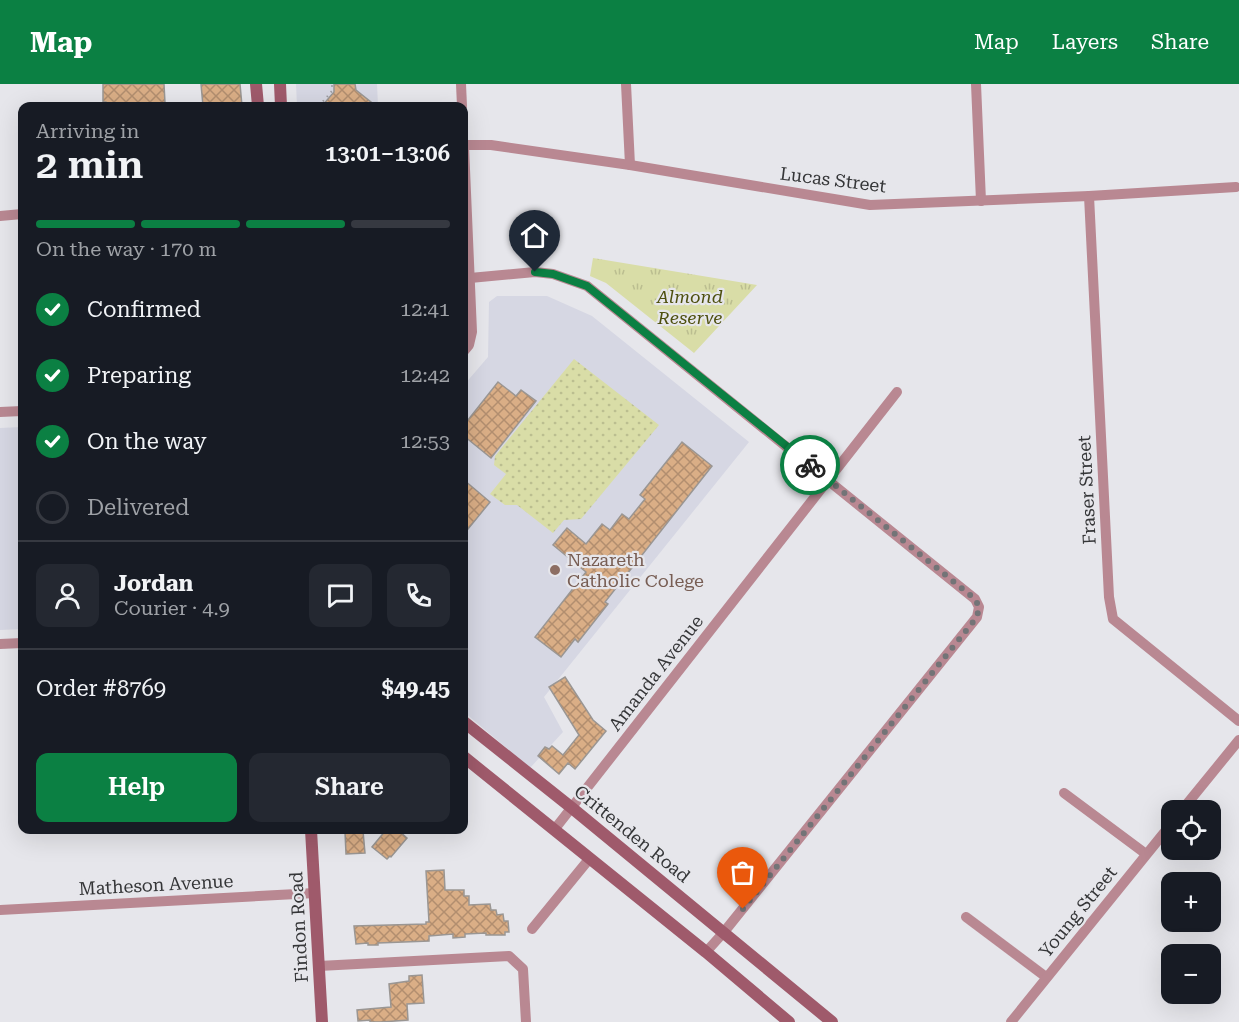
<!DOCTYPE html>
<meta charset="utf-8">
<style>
:root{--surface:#171b24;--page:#242831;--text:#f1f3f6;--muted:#9ea1a6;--line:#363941;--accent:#0b8043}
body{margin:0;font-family:"Roboto Serif",serif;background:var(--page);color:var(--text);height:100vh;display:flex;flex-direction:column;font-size:22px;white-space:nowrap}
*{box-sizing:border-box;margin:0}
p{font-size:20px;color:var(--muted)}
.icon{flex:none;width:33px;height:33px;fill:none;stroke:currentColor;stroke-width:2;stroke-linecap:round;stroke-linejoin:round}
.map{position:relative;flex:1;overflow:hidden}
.side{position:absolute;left:18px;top:18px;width:450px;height:732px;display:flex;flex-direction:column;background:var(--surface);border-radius:12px;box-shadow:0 6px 24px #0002}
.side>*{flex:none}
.buttons{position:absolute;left:1161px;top:716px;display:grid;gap:12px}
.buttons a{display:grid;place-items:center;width:60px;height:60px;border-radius:12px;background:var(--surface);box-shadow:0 6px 24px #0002;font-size:30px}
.pin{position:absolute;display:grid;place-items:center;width:51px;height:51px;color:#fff;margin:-62px -26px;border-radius:50% 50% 50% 0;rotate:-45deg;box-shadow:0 0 6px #0007}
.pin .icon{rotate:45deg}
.courier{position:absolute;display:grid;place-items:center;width:60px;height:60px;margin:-30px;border:4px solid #0b8043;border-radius:50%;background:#fff;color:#222;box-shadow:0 2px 8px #0007}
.overview em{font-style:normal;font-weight:600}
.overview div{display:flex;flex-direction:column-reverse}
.overview{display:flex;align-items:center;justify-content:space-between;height:102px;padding:0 18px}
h1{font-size:39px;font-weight:600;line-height:45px}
.bar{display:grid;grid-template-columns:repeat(4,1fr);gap:9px 6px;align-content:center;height:72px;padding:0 18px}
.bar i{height:8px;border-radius:4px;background:var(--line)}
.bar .selected{background:var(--accent)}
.bar p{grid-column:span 4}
.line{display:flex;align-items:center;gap:15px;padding:0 18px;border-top:2px solid var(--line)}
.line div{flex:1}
.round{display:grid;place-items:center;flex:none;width:63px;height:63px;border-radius:12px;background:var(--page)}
ol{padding:0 18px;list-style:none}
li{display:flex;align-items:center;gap:18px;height:66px}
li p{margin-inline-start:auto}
li .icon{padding:6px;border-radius:50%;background:var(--accent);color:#fff;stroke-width:4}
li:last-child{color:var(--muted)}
li i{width:33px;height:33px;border:3px solid var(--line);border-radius:50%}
.cta{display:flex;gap:12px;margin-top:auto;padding:12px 18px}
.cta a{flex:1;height:69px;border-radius:12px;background:var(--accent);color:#fff;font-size:24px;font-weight:600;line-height:69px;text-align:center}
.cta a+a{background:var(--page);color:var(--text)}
header{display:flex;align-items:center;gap:36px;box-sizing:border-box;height:84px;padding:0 30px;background:var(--accent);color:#fff}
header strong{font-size:28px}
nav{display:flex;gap:33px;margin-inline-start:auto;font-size:21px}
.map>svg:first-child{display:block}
</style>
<header>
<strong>Map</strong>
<nav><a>Map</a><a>Layers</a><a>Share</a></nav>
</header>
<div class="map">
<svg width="1239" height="938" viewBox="0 0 1239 938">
<defs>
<pattern id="grass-dots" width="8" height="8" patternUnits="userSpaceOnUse" patternTransform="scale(1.5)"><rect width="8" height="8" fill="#d9dda7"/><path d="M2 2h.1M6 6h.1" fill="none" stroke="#bbbe90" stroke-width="1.8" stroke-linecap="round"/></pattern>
<pattern id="park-tufts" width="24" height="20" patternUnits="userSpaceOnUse" patternTransform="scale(1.5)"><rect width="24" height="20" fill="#d9dda7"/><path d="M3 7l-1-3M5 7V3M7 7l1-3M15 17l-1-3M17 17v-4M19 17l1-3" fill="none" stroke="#bbbe90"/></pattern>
<pattern id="building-cross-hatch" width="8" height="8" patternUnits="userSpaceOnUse" patternTransform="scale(1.5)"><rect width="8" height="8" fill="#daae86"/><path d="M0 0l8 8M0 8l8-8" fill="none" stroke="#b28e6f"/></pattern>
</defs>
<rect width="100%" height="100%" fill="#e6e6eb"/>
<g fill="#d6d7e3">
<polygon points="296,0 377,0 378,22 297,22"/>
<polygon points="497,212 547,212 592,232 749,358 544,613 563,648 530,684 464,628 464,301 488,273 489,218"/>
<polygon points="22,343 22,545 0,546 0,344"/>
</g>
<polygon fill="url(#grass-dots)" points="574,275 659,341 581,435 564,436 553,449 517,421 505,421 490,410 506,390 494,381 495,372"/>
<polygon fill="url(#park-tufts)" points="593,174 757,201 694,269 606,199 590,192"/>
<g fill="url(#building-cross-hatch)" stroke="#9a9693" stroke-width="1.5">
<polygon points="103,0 164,0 165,19 135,20 135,22 107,22 106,18 103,18"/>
<polygon points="201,0 240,0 242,22 203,22"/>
<polygon points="334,0 355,0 356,6 376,22 322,22 334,8"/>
<polygon points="498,298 516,312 521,306 536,317 491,374 464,352 464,341"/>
<polygon points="682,358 712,382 605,518 608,520 578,558 575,555 561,573 535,553 586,488 553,461 567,444 586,460 602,440 610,446 622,430 629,435 645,415 640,411"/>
<polygon points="464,396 490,418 464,450"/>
<polygon points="565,593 593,636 606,647 575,685 568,679 559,690 538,672 545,663 549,665 552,662 563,671 579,651 549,603"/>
<polygon points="386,746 398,746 407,754 391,773 390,772 387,775 372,763"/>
<polygon points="363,747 365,769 346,770 345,748"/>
<polygon points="444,786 445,806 464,806 464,812 469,812 469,821 490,820 491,826 496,826 497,831 503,830 504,837 508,837 509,848 505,848 505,851 486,851 486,849 465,850 465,853 453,854 453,850 429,852 429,857 378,859 378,861 368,861 368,859 356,860 354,842 426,840 426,838 429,838 426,787"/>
<polygon points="422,891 424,919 407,920 408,936 382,938 370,938 370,936 358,937 357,926 391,923 389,900 409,897 409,892"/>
</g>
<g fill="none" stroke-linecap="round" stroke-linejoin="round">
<polyline stroke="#9c9ca0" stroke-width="2" stroke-dasharray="1.5 4.5" stroke-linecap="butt" points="319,22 332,7 332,0"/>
<g stroke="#b98892" stroke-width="10">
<polyline points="461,0 462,22"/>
<polyline points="626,0 630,81"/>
<polyline points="976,0 981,117"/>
<polyline points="464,61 491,61 630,81 870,121 1089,112 1236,103"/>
<polyline points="464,62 472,248 469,261 464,267"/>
<polyline points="1089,112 1109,513 1113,535 1239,637"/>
<polyline points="0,132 22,130"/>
<polyline points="470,194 535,188 553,190 587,202 975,515 979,523 977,533 724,848 706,868"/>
<polyline points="0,328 22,327"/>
<polyline points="0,560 22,559"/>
<polyline points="1064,709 1146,770"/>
<polyline points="1182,726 1239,656"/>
<polyline points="554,746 897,308"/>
<polyline points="0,826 315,809"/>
<polyline points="966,833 1046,893"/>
<polyline points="532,845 590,774"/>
<polyline points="319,882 509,872 523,885 526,938"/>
<polyline points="1011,938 1172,739"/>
</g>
<g stroke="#9f5a6b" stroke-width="12">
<polyline points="256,0 258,22"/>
<polyline points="280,0 281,22"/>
<polyline points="464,638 572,724 832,938"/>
<polyline points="464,673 706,868 789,938"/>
<polyline points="311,746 322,938"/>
</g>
</g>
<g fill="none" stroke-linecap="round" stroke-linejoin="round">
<polyline stroke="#737477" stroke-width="6" stroke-dasharray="0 10.8" points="743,825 977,533 979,523 975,515 810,381"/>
<polyline stroke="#0b8043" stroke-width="8" points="535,188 553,190 587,202 810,381"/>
</g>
<circle fill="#8d6e63" stroke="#e6e6eb" stroke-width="2" cx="555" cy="486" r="6"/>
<g text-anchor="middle" stroke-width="4.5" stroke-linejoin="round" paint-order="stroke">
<g font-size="18" fill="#353638" stroke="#e6e6eb">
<text transform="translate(833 96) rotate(7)" y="6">Lucas Street</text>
<text transform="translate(1087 406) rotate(-93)" y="6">Fraser Street</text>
<text transform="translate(656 589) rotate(-52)" y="6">Amanda Avenue</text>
<text transform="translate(632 750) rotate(39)" y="6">Crittenden Road</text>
<text transform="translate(156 801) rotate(-3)" y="6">Matheson Avenue</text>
<text transform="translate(1078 828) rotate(-51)" y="6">Young Street</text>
<text transform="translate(299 843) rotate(-93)" y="6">Findon Road</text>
</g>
<g font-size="18" font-style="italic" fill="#4e500f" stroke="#e6e6eb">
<text x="690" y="219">Almond<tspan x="690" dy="21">Reserve</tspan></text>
</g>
<g font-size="18" fill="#785e54" stroke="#e6e6eb" text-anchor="start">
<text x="567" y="482">Nazareth<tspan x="567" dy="21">Catholic Colege</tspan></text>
</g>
</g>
</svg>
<div class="buttons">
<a><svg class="icon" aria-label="locate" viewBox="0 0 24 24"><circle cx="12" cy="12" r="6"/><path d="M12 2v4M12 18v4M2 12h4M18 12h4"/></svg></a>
<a>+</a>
<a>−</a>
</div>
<div class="pin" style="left:743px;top:825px;background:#ea580c"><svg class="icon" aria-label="bag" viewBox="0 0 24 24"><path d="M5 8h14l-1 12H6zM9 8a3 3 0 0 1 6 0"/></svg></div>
<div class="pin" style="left:535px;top:188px;background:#1f2937"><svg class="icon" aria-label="home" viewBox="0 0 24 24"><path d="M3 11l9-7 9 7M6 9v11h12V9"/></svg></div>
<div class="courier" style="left:810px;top:381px"><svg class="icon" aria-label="bike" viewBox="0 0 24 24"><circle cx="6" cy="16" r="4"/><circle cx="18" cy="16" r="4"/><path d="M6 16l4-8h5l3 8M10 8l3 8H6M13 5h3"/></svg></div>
<section class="side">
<div class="overview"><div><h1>2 min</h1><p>Arriving in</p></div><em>13:01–13:06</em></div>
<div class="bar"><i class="selected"></i><i class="selected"></i><i class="selected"></i><i></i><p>On the way · 170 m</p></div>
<ol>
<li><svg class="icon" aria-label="check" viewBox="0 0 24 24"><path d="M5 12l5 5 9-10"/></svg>Confirmed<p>12:41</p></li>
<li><svg class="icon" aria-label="check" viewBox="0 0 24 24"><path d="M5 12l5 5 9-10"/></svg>Preparing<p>12:42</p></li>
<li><svg class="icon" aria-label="check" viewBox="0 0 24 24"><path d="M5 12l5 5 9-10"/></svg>On the way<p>12:53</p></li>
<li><i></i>Delivered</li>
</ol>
<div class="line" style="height:108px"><a class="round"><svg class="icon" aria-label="person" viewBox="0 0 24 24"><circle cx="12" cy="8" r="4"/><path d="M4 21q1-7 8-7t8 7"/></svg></a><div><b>Jordan</b><p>Courier · 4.9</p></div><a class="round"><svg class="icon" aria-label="chat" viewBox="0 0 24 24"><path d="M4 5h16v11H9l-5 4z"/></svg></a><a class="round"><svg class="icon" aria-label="phone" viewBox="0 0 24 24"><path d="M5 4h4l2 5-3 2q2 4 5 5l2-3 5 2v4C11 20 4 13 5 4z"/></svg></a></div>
<div class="line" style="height:78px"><div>Order #8769</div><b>$49.45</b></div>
<div class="cta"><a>Help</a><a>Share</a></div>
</section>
</div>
